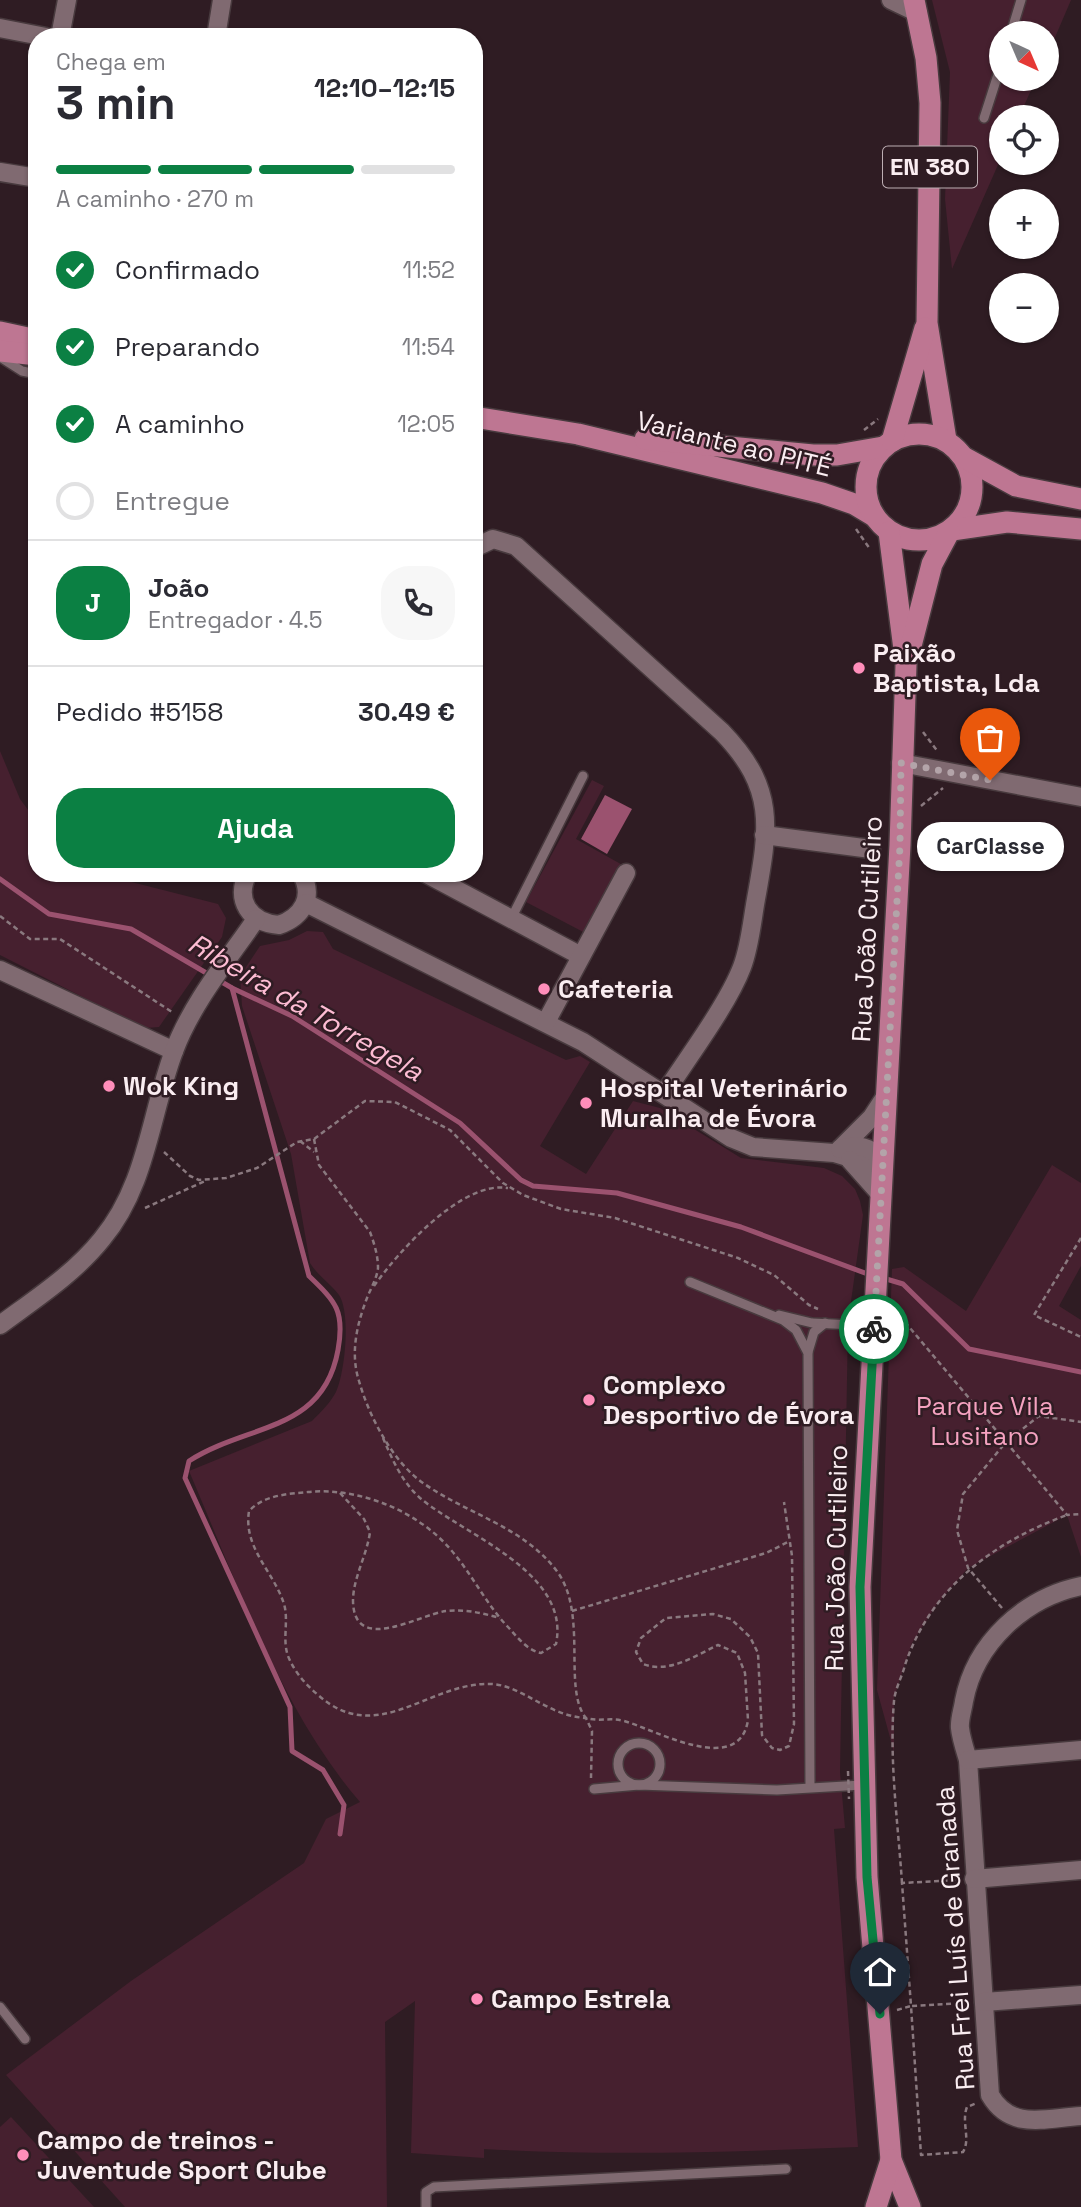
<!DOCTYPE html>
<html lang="pt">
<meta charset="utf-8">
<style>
:root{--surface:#fff;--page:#f7f7f7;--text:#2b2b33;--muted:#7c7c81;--line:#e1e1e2;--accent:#0b8043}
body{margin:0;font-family:"Space Grotesk",sans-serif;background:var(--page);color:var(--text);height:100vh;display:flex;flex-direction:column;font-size:26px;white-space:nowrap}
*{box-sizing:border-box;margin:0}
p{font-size:23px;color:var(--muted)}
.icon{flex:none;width:38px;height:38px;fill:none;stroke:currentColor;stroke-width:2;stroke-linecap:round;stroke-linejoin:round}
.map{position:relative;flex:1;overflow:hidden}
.drawer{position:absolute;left:28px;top:28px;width:455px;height:854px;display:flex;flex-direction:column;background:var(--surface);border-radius:28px;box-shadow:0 2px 5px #0004}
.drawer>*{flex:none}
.needle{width:46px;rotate:136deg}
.fabs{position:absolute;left:989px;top:21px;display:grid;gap:14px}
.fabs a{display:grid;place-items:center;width:70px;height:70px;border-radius:50%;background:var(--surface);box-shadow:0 2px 5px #0004;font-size:35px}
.pin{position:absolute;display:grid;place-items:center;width:60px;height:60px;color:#fff;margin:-72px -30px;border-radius:50% 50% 50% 0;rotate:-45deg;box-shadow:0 0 7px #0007}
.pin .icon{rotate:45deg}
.courier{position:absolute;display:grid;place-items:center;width:70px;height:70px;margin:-35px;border:5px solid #0b8043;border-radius:50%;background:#fff;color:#222;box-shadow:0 2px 9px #0007}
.bubble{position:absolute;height:49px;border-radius:24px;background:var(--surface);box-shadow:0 2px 5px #0004;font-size:23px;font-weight:700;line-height:49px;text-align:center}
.head em{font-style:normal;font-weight:700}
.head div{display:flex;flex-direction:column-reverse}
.head{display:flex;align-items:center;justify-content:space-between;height:119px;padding:0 28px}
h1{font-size:46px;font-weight:700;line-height:52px}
.bar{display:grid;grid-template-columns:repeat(4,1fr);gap:10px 7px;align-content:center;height:84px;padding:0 28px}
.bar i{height:9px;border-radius:5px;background:var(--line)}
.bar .current{background:var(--accent)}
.bar p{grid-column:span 4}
.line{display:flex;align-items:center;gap:18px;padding:0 28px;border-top:2px solid var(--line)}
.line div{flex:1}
.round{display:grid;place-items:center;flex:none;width:74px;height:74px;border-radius:28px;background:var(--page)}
ol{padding:0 28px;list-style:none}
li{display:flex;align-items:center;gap:21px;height:77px}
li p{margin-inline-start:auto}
li .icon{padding:7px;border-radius:50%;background:var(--accent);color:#fff;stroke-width:4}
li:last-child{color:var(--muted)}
li i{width:38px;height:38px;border:4px solid var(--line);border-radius:50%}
.action{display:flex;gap:14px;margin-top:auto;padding:14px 28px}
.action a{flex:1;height:80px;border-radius:28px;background:var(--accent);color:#fff;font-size:28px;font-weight:700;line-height:80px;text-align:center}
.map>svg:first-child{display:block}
</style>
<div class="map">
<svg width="1081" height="2207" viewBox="0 0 1081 2207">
<rect width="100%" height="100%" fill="#2f1c23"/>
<g fill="#46202f">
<polygon points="932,0 1071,0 1047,56 1046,33 1001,33 1001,79 1036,79 1019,117 1001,117 1001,158 952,269 945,199 950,72"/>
<polygon points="0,751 20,799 37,822 37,873 96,873 218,904 226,918 222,937 159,1027 146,1028 126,1019 0,955"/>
<polygon points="592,780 604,786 576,839 626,867 589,935 526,902"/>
<path d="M307,931L323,932L333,949L566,1060L580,1056L590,1062L540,1146L586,1174L633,1101L660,1108L741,1158L824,1168L842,1176L855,1189L860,1201L863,1215L848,1323L840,1772L845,1828L834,1829L858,2147C733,2152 609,2156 484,2149V2158L411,2153L415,2001L385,2022L387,2207H125L6,2075L131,1981L304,1863L326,1819L360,1802C282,1712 236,1580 189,1471L312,1421C321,1412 330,1403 336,1392C345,1373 351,1313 339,1295C330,1283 318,1276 310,1263L291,1154L242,1006L240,976L260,946L289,940Z"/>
<polygon points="1052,1165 1081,1183 1081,1266 1059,1306 1081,1320 1081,1557 1067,1515 968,1568 937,1604 912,1643 894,1698 894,1752 877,1690 892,1269 904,1267 966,1311"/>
<polygon points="11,2117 94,2207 0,2207 0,2127"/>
</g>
<polygon fill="#9b526f" points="605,795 632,809 607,854 581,839"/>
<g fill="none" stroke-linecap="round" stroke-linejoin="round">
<g stroke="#9b526f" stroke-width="5">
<polyline points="0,879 49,914 131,929 232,988 292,1016 460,1123 521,1180 533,1186 617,1193 741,1227 873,1276"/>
<path d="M232,988L309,1276C336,1302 345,1311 338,1350C323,1433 248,1423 189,1461L185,1478L290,1707L292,1751L323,1770L344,1805L340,1834"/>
<polyline points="883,1278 903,1284 969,1349 1081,1372"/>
</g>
<defs>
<g id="lane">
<polyline points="1011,33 1021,0"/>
<polyline points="984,118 1001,65"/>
<polyline points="0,357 22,371 37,374"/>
<polyline points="511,919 583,776"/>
<polyline points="690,1282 783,1320 796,1330 808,1353 810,1787"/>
<polyline points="779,1315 812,1323 874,1326"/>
<polyline points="808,1352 814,1332 825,1323"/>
<circle cx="639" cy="1764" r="21"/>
<polyline points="594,1789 639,1785 777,1790 862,1785"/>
<polyline points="0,2007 25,2039"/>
<polyline points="426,2207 426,2192 434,2187 786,2169"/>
</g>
<g id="street">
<polyline points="891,0 918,13"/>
<polyline points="0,28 46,37"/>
<polyline points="60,37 67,0"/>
<polyline points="216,37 222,0"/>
<polyline points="0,172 37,178"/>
<path d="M474,548L493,539L516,546L722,732C776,788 769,827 756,899C752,921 750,946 742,967C728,1004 687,1059 664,1094"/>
<polyline points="901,763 1081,797"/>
<polyline points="764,835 871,849"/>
<path d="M248,873C234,900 250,923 279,925C302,917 315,897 301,873"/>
<polyline points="425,873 581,956"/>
<polyline points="306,903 583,1042 731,1138 753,1147 834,1153 867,1163 883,1160"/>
<polyline points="0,970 174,1051"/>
<polyline points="546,1022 626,873"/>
<polyline points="840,1149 872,1117 887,1094"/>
<path d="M840,1149C860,1144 869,1146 883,1160"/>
<polyline points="850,1160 882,1196"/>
<path d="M0,1325C35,1299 74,1274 102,1239C147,1185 150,1115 174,1051C192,1003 227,961 256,919"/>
<path d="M1081,1586C1024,1598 975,1643 964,1701C963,1709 959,1720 960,1728C961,1738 965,1750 968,1760L990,2095C1011,2131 1045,2118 1081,2116"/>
<polyline points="968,1760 1081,1750"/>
<polyline points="974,1879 1081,1870"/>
<polyline points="984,2002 1081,1995"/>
</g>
<g id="primary">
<polyline points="914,0 926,58 930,103 927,323 946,440"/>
<polyline points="0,332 37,340"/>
<polyline points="0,351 37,355"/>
<polyline points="474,417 578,434 822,493 854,504 874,516"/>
<circle cx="919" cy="487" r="53"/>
<polyline points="645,439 813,455 837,455 883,447"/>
<polyline points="892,441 925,328"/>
<polyline points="965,458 1016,486 1081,499"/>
<polyline points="952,530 1007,522 1081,529"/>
<polyline points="889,532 906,665 900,845 860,1587 867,1877 891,2160 910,2207"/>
<polyline points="911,646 932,564 949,532"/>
<polyline points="876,2207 891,2160"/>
</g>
</defs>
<use href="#lane" stroke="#483a3e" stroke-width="12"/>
<use href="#street" stroke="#483a3e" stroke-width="21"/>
<use href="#primary" stroke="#483a3e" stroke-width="24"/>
<g stroke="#8a797f" stroke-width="2.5" stroke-dasharray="5 3.5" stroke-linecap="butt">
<polyline points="864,430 878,419"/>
<polyline points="856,529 870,549"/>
<polyline points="923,732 938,752"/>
<polyline points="921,806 943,788"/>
<polyline points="0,916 30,939 60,939 172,1012"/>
<path d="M314,1139L319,1165L370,1232C374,1243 378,1255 378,1268C377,1278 371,1288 367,1298C357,1324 350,1353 359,1381C369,1416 392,1461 423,1483C467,1514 522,1526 556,1570C589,1612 562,1689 586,1718C599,1722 610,1717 624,1721C654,1729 739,1778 748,1720L745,1673L737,1653L718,1645C695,1656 668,1674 643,1664L636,1652L641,1638L666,1618L713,1614L731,1619L750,1637L758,1653L762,1735L772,1748L780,1750L789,1746L794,1724L792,1556L784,1502"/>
<polyline points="300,1141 314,1152"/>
<polyline points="164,1152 190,1176 199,1180 226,1178 257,1168 297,1142 314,1139 365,1101 395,1102 450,1130 503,1183 523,1195 561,1209 615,1218 738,1258 774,1275 809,1305 818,1309"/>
<polyline points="145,1208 205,1181"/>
<polyline points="1081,1238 1034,1315 1081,1337"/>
<path d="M374,1286C398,1252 462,1180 508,1188"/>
<polyline points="894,1309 1006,1442 1039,1416 1081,1422"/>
<path d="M383,1438C392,1459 402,1482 420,1498C464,1535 571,1572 556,1644L541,1653C527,1650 518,1638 508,1627C486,1604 472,1574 451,1550C418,1511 359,1487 308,1492C287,1494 264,1495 249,1511C243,1548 274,1572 284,1604C289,1621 282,1639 288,1656C294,1671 305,1684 317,1694C377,1749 429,1681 492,1684C523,1686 548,1716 586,1718L592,1731L591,1778"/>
<path d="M340,1493L364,1519L370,1532C367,1555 353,1578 353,1601C354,1655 418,1615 446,1611C465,1609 482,1613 500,1618"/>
<polyline points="1002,1608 968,1568 957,1530 963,1494 1006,1442 1067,1515 1081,1514"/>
<polyline points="572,1611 766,1553 788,1542"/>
<polyline points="956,1880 902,1883 911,2006 967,2003"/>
<path d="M902,1883C898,1823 889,1760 894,1701C895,1689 902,1677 905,1665C931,1588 993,1542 1067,1515"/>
<path d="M897,2010L911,2006L921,2155L963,2152C971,2139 961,2122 967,2107L977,2103"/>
</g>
<use href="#lane" stroke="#806a71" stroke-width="9"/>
<use href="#street" stroke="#806a71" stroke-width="18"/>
<use href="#primary" stroke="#be7692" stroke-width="21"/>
<polyline stroke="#8a797f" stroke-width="2.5" stroke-dasharray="5 3.5" stroke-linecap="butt" points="848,1771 849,1799"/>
</g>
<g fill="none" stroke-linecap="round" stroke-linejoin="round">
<polyline stroke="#b3a4a9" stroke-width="7" stroke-dasharray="0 12.6" points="874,1329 900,845 901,763 990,780"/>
<polyline stroke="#0b8043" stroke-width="9" points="874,1329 860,1587 867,1877 880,2014"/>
</g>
<g fill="#ff8eba" stroke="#2f1c23" stroke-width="2.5">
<circle cx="859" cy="668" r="7"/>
<circle cx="544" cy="989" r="7"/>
<circle cx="109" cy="1086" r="7"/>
<circle cx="586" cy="1103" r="7"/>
<circle cx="589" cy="1400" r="7"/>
<circle cx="477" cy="1999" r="7"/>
<circle cx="23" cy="2155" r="7"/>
</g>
<g text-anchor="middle" stroke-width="5" stroke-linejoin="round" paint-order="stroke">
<rect fill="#2f1c23" stroke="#bdaeb3" stroke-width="2" x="883" y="146.5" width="94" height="41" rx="5"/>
<g font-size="24" font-weight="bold" fill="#faedf1">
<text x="930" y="175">EN 380</text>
</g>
<g font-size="26" fill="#faedf1" stroke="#2f1c23">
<text transform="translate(734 444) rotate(14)" y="9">Variante ao PITÉ</text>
<text transform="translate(867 929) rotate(-87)" y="9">Rua João Cutileiro</text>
<text transform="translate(836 1558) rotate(-89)" y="9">Rua João Cutileiro</text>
<text transform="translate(955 1938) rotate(-94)" y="9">Rua Frei Luís de Granada</text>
</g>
<g font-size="26" font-weight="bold" fill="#faedf1" stroke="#2f1c23" text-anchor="start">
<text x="873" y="662">Paixão<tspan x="873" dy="30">Baptista, Lda</tspan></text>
<text x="558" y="998">Cafeteria</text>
<text x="123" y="1095">Wok King</text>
<text x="600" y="1097">Hospital Veterinário<tspan x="600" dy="30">Muralha de Évora</tspan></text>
<text x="603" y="1394">Complexo<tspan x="603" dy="30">Desportivo de Évora</tspan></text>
<text x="491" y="2008">Campo Estrela</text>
<text x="37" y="2149">Campo de treinos -<tspan x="37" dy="30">Juventude Sport Clube</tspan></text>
</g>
<g font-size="26" fill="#f5a2c0" stroke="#2f1c23">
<text x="985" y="1415">Parque Vila<tspan x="985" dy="30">Lusitano</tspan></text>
</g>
<g font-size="28" font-style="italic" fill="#fdbcd3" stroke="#2f1c23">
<text transform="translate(306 1007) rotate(30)" y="10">Ribeira da Torregela</text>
</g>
</g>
</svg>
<div class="fabs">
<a><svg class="needle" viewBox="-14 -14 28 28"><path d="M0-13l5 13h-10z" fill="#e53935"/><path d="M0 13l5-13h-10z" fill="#7c7c81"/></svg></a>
<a><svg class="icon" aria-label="locate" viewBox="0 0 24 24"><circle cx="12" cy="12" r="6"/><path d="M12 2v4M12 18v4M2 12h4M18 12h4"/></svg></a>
<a>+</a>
<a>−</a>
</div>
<div class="pin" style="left:990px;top:780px;background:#ea580c"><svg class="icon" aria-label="bag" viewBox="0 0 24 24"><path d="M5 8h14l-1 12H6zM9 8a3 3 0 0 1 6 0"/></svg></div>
<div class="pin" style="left:880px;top:2014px;background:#1f2937"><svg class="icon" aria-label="home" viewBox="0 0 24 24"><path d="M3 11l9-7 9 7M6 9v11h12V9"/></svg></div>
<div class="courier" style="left:874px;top:1329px"><svg class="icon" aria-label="bike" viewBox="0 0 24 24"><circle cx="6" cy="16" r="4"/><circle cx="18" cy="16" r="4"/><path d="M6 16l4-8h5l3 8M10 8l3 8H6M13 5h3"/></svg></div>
<div class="bubble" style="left:917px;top:822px;width:147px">CarClasse</div>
<section class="drawer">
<div class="head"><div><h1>3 min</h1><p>Chega em</p></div><em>12:10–12:15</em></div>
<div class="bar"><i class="current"></i><i class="current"></i><i class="current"></i><i></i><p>A caminho · 270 m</p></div>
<ol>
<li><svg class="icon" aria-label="check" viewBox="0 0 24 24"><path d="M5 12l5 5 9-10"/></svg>Confirmado<p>11:52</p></li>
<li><svg class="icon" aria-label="check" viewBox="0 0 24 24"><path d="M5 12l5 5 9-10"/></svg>Preparando<p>11:54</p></li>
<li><svg class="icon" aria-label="check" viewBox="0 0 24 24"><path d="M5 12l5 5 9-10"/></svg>A caminho<p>12:05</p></li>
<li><i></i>Entregue</li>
</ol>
<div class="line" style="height:126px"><b class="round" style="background:var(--accent);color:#fff">J</b><div><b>João</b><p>Entregador · 4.5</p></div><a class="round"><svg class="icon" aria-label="phone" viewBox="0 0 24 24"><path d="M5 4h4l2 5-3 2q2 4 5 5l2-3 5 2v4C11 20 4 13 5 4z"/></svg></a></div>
<div class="line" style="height:91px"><div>Pedido #5158</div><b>30.49 €</b></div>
<div class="action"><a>Ajuda</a></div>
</section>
</div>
